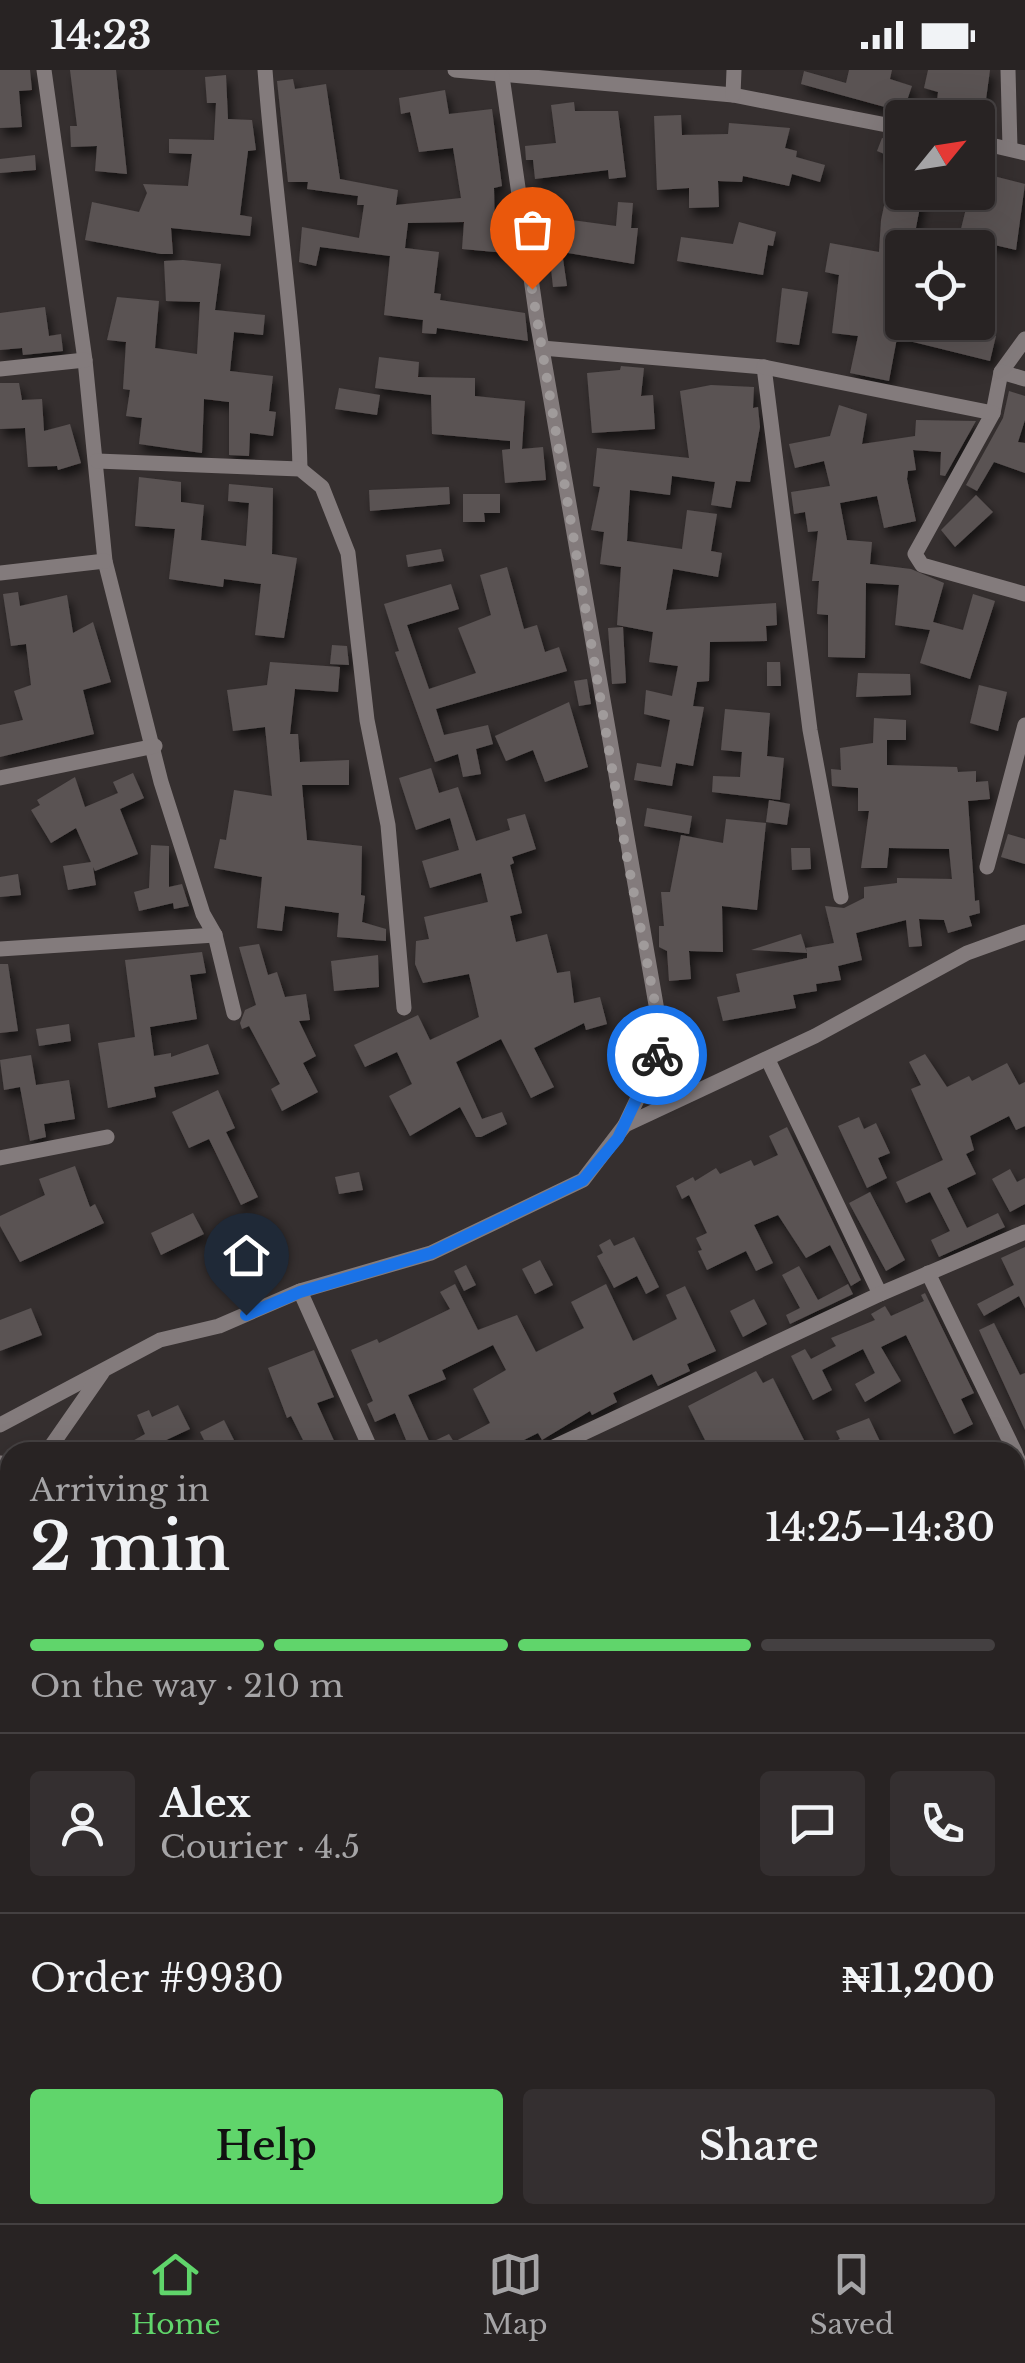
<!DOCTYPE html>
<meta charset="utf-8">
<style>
:root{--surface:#282323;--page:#342f30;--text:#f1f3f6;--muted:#a5a4a6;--line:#444041;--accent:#60d56b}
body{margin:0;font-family:"Libre Baskerville",serif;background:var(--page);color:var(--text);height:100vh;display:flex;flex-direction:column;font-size:38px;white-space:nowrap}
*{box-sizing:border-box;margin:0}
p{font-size:32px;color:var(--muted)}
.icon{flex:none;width:55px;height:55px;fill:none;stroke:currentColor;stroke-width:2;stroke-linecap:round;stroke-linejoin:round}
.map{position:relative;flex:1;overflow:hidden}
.drawer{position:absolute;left:0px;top:1372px;width:1025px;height:782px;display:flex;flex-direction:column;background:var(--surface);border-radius:30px 30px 0 0;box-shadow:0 10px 40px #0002,0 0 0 2px var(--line)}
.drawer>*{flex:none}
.needle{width:65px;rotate:60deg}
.controls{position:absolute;left:885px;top:30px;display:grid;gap:20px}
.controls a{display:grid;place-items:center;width:110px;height:110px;border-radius:10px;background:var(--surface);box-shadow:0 10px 40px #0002,0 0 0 2px var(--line);font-size:50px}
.pin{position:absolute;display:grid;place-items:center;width:85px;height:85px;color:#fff;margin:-102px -42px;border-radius:50% 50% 50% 0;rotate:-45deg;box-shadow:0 0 10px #0007}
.pin .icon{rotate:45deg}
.courier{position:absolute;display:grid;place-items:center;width:100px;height:100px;margin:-50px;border:8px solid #1a73e8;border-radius:50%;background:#fff;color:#222;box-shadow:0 2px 12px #0007}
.summary em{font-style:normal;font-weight:600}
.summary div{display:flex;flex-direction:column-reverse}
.summary{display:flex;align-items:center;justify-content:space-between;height:170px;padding:0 30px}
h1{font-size:65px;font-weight:600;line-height:75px}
.bar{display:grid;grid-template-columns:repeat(4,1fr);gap:15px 10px;align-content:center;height:120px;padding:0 30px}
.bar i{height:12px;border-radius:8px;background:var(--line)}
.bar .active{background:var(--accent)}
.bar p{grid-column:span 4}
.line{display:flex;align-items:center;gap:25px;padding:0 30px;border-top:2px solid var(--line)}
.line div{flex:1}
.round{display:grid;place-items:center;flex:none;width:105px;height:105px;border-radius:10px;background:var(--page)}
.button{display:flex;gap:20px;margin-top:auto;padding:20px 30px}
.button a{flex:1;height:115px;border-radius:10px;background:var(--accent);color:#111;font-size:40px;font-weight:600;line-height:115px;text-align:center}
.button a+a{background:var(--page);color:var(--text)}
.status{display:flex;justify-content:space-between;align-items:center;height:70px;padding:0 50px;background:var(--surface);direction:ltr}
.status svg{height:28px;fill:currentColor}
.tab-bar{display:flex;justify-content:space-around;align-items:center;height:140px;border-top:2px solid var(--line);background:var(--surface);font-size:28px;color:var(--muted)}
.tab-bar a{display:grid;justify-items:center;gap:5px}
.tab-bar .active{color:var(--accent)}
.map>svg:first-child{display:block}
</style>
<div class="status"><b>14:23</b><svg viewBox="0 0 49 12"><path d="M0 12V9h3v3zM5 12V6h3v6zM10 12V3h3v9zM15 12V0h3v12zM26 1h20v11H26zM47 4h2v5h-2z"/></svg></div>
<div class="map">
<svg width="1025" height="2153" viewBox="0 0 1025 2153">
<defs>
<filter id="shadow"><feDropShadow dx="4" dy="7" stdDeviation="5" flood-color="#0009"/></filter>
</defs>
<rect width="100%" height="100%" fill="#352f2f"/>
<g fill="#5a5353" fill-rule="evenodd" filter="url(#shadow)">
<polygon points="0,0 30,0 32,20 19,21 22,57 0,58"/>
<polygon points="70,0 116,0 127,104 95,101 97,76 71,77 70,56 77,56"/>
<polygon points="849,0 892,0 890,9 912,16 903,42 801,14 804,1 846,13"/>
<polygon points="928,0 990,0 985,37 937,31 938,22 924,18"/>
<polygon points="226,5 228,49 252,50 256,80 248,81 240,145 252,147 250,166 171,158 173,184 161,184 85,170 92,132 139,142 147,123 143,114 188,116 192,84 169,83 169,69 214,70 216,33 207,33 205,7"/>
<polygon points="293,9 295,19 326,14 340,109 398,120 396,135 461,128 453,78 419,82 410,42 401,44 399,28 445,20 449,44 492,39 502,116 494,118 495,160 507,161 506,183 462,179 464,152 408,153 405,178 439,182 434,223 441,224 440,230 525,243 528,271 437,258 436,264 422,263 423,250 384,245 390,186 320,177 316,196 299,192 302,157 359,168 364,135 357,135 358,126 307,119 308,112 288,112 277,11"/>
<polygon points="574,32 575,41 618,41 626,107 609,109 608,100 535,109 533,90 526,90 525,76 556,73 551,35"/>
<polygon points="681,45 682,65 728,64 729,53 790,58 785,78 797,81 796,87 825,95 820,112 792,104 789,116 743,106 742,112 718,111 719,137 689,138 689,118 657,120 654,46"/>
<polygon points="882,68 902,73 902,122 923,122 912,178 898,178 894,201 902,202 902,252 948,252 996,266 990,291 897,268 889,311 850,303 858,266 832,263 839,205 825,202 830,173 879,182 881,150 894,88 877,81"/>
<polygon points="35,85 36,100 0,103 0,89"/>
<polygon points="978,102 1025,114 1016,180 986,173 984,182 957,175 970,122 978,122"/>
<polygon points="618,132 633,133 631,158 638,158 634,194 562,182 567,216 553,217 549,181 538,179 542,146 616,156"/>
<polygon points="739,152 776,162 773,176 768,175 763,205 677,191 681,167 733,174"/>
<polygon points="183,190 221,194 215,240 265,245 263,265 234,262 230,301 273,306 269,341 276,342 273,366 250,363 249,386 229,385 229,332 204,329 202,383 139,374 142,348 126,346 130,320 123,319 126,272 107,270 117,227 159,231 155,278 197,284 200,232 166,231 164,191"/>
<polygon points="782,218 808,222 799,275 776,272"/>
<polygon points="45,237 49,266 61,264 63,281 23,285 22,278 0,280 0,243"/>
<polygon points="379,287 419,292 418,307 475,308 475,326 525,331 522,379 543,377 546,410 505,413 502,380 510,379 510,371 432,364 431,325 375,318"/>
<polygon points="621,296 644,298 641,326 653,325 655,359 592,363 587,303 620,300"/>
<polygon points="0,313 19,313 22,330 42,329 44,361 70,354 81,393 58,400 57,396 28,397 25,358 0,359"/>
<polygon points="711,315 754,317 753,338 758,337 760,357 750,412 736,411 731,438 711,435 715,412 672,406 670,425 630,420 627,471 682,479 687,440 717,444 711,481 722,483 718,507 673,499 666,540 776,533 777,555 766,556 767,571 710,572 709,611 697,612 693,636 704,637 693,696 676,693 672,716 634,710 637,693 661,697 670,650 644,644 646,620 672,626 678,596 649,592 653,562 617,555 621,497 600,494 604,462 591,460 600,417 593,416 597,378 689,388 680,321"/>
<polygon points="339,318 380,325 377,345 335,339"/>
<polygon points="1009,321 1025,326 1025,350 1018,372 1025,373 1025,403 994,392 977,421 966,415 1003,348"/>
<polygon points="839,335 867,344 862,374 915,366 916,350 976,351 945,406 940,405 941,382 913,380 916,400 908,401 907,409 916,451 884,458 877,426 840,433 847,470 872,472 870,494 911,499 944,513 933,552 963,560 973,524 995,531 970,609 920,593 930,560 895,555 899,515 866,513 865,588 828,587 828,545 817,544 819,511 812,511 818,461 808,462 805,442 794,444 791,422 830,416 824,391 795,398 789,374 830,366"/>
<polygon points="139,407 181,412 181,432 204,435 201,470 246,476 249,433 228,431 229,414 273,418 272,484 297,488 284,568 255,565 261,514 224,509 223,517 169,509 175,459 135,456"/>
<polygon points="449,417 450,434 370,441 369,420"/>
<polygon points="463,424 500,424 500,443 484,443 485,452 463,452"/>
<polygon points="976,425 993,442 955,477 941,460"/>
<polygon points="441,479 444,491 408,497 406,485"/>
<polygon points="507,497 524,559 537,555 545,582 559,577 567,601 436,639 444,665 488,655 493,674 476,679 481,704 463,707 458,684 435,692 395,582 399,581 384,534 451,514 459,539 407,555 429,619 476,603 458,558 491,545 480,505"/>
<polygon points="18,522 20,536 67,525 73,563 93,552 111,612 83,620 94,664 0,687 0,655 23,650 14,621 31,615 26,574 11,576 3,524"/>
<polygon points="623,557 626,613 612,614 608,558"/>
<polygon points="332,575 347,576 349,595 330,594"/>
<polygon points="270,592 340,597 338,622 295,619 290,664 298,664 300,692 349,690 349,715 302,715 307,770 362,776 361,825 365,826 362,852 386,859 386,871 337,867 339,843 285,836 282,861 257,858 262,807 214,798 220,769 226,770 234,720 272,726 265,657 233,661 227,620 267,615"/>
<polygon points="767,592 780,592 781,616 767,616"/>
<polygon points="858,603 910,604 911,625 856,627"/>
<polygon points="587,609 591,634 579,636 574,611"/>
<polygon points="979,615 1007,622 998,661 970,653"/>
<polygon points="569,632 588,697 545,712 533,680 506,691 495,666"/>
<polygon points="725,639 770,643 767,686 784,688 780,730 712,722 713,706 740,707 742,682 721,680"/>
<polygon points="874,648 906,650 906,670 887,670 887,695 957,697 958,702 976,701 976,712 988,711 990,729 968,731 975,831 979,830 980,843 969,846 972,856 948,863 944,850 919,849 922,876 909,877 906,850 856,863 862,890 838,896 841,910 816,914 817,921 793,925 796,938 723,951 717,927 740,922 736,904 807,888 807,883 751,880 801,864 807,883 806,878 834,873 825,836 844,838 864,828 864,817 897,813 897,808 952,809 949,779 889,778 887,798 861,798 869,741 858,741 858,718 832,716 831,699 841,700 840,678 873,673"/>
<polygon points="431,698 439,723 458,717 476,771 510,760 507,749 525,744 536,779 512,787 514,793 510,795 522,843 510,846 516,872 547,864 557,903 570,901 574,933 600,927 607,954 586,960 584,953 534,978 554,1017 531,1028 501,969 456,992 482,1049 502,1042 507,1054 481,1067 476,1067 460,1037 410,1066 389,1026 412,1014 397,982 365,997 354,975 418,945 430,970 479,947 469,904 423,913 415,894 416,871 429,869 424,847 488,832 481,803 430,818 422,791 459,780 450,748 416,760 399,708"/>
<polygon points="133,703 144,728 120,739 138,784 95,801 93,797 96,815 68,820 63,796 91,792 76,758 51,773 31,740 40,735 37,730 75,707 85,737 118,723 113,712"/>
<polygon points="769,730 790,734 787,755 766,752"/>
<polygon points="647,738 692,746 689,764 644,756"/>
<polygon points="726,749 766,753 757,840 722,836 723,882 689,881 691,909 669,911 667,881 659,877 659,856 664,856 661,822 670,822 681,765 723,773"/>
<polygon points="1008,764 1025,769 1025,794 1001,787"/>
<polygon points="151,775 169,776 169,817 182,814 189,836 174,839 173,833 139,841 134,822 149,818"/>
<polygon points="791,778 810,778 811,799 792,800"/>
<polygon points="18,804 21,825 0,827 0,807"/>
<polygon points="259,874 268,905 277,902 285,927 306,924 310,950 299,951 316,986 303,993 318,1022 282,1041 271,1019 280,1014 249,956 242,959 240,953 245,940 256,935 239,877"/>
<polygon points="202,882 206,903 190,905 197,949 150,957 154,986 171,983 171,987 208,974 219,1004 154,1017 156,1027 108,1038 98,973 135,967 125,890"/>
<polygon points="378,885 379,917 334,921 331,891"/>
<polygon points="0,894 8,894 18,961 0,963"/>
<polygon points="69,954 71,971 39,976 36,959"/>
<polygon points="925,984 947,1017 969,1006 972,1011 1007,993 1019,1015 1025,1012 1025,1056 1016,1060 1009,1046 970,1066 974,1080 966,1084 976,1104 947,1118 967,1158 998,1143 1005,1157 939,1187 931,1170 950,1161 930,1122 906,1133 896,1112 943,1090 911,1019 921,1015 909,992"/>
<polygon points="31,985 36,1015 69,1010 75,1049 44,1054 46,1067 30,1071 20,1017 4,1020 0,990"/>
<polygon points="218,1020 235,1058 226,1062 258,1127 241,1135 209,1069 189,1078 172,1042"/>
<polygon points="859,1047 864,1059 876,1053 890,1083 878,1088 887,1108 867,1118 838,1056"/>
<polygon points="787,1057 861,1210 851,1216 830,1175 806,1188 778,1145 754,1155 773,1193 756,1201 746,1181 707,1200 698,1181 702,1180 696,1168 707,1163 689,1125 682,1129 676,1116 693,1107 695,1111 716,1098 720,1104 751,1090 754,1096 778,1085 769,1066"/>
<polygon points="75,1096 90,1137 95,1134 104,1153 20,1192 0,1156 0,1146 45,1125 39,1109"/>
<polygon points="1010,1099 1017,1112 1025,1108 1025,1134 1010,1142 992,1109"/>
<polygon points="359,1102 363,1120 339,1124 335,1107"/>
<polygon points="870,1122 905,1190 886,1201 849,1133"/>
<polygon points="193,1143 204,1164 161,1185 151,1163"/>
<polygon points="634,1167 659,1217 646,1224 637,1206 614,1218 597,1186 603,1183 599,1175 610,1169 614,1176"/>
<polygon points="1025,1177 1025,1238 1019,1226 984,1246 977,1234 1014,1215 1001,1188"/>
<polygon points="540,1190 553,1215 535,1224 522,1199"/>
<polygon points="466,1195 476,1215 464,1221 454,1201"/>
<polygon points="799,1196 818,1230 848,1214 853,1224 790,1254 786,1245 800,1238 782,1205"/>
<path d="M455,1214L478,1260L517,1245L536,1282L584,1258L571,1232L606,1214L633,1271L677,1249L666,1225L685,1216L716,1281L687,1294L690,1301L658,1316L652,1304L613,1323L617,1332L592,1345L590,1341L542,1370L538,1363L500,1382H411L395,1343L375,1352L367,1334L373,1331L351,1280L377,1269L379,1273L450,1239L440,1222ZM493,1275L506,1300L473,1319L490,1353L454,1372L449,1364L430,1373L408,1325L446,1309L442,1300Z"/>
<polygon points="925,1223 974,1323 961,1329 973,1354 954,1364 906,1265 881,1277 901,1311 865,1332 855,1314 875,1303 863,1279 822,1300 832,1320 813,1330 791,1286 805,1279 811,1289 836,1276 831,1268 875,1250 871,1244 885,1236 891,1246 924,1231 921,1225"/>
<polygon points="754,1229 767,1254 743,1267 730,1241"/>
<polygon points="31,1238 42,1265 0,1281 0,1250"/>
<polygon points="994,1253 1020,1305 1025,1303 1025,1360 979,1260"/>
<polygon points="314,1280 334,1327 317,1333 336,1375 328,1379 329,1382 284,1382 304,1372 291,1346 287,1348 268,1298"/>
<polygon points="756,1301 763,1313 773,1308 810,1382 711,1382 688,1336"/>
<polygon points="178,1335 190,1359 162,1372 166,1382 113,1382 145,1364 137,1345 149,1340 152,1347"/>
<polygon points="869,1348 885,1382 811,1382 840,1369 836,1361"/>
<polygon points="224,1350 240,1382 210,1382 200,1362"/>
</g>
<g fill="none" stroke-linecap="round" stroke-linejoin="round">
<polyline stroke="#837b7c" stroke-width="8" points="1015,1998 1025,2024"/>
<g stroke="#837b7c" stroke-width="15">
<polyline points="44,0 85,290 105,491 161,712 203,844 215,865 234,943"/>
<path d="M265,0C275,133 297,266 300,399"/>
<polyline points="455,0 733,25 902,58"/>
<polyline points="1008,0 1010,78"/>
<polyline points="502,6 537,250 663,975 625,1055"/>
<polyline points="733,25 734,0"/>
<polyline points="978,72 1025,83"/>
<polyline points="1025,269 1001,302 993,343 915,484 922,495 1025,524"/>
<polyline points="542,278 764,297 810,660 841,827"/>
<polyline points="764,297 993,343"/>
<polyline points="0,299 85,290"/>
<polyline points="1001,302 1025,309"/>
<polyline points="97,391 300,399 322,417 348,483 367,650 388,755 404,938"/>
<polyline points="0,503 105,491"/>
<polyline points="0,708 155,676"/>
<polyline points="987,797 1025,655"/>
<polyline points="0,879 215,865"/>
<polyline points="768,990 880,1224"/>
<polyline points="0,1088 107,1067"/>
<polyline points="928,1203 1015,1382"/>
<polyline points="300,1221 372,1382"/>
<polyline points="0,1355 160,1270 219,1256 300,1221 431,1183 583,1110 625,1055 815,966 967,883 1025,862"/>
<polyline points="47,1382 102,1303"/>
<polyline points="543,1382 880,1224 1025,1162"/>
<polyline points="1015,1383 1025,1404"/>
<polyline points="0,1393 10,1394"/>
<polyline points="1015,1620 1025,1614"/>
<polyline points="0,1646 10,1641"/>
<polyline points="1015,1854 1025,1849"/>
<polyline points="0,1884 10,1879"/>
<polyline points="0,2099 10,2095"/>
<polyline points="398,2145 402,2153"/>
<polyline points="626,2145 631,2153"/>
<polyline points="847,2145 851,2153"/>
<polyline points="373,2153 387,2145"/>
<polyline points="994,2153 1025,2145"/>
</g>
</g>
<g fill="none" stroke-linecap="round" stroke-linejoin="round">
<polyline stroke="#a09b9b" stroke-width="10" stroke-dasharray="0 18" points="532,219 626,782 663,975 657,985"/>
<polyline stroke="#1a73e8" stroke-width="12" points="246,1245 300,1222 431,1183 583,1110 618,1068 657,985"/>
</g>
</svg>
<div class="controls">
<a><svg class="needle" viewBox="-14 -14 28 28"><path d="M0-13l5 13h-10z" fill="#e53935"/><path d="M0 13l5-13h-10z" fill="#a5a4a6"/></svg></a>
<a><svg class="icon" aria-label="locate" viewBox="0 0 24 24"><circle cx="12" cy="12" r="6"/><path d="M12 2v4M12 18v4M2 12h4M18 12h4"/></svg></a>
</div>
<div class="pin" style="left:532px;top:219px;background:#ea580c"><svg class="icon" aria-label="bag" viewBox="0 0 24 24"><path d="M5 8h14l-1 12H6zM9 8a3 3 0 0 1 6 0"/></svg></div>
<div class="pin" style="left:246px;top:1245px;background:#1f2937"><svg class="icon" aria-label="home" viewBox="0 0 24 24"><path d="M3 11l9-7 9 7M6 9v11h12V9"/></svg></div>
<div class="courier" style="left:657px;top:985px"><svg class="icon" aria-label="bike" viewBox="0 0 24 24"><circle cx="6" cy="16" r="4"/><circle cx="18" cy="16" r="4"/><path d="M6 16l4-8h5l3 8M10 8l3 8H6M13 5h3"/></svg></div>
<section class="drawer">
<div class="summary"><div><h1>2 min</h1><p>Arriving in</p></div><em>14:25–14:30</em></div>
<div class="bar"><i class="active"></i><i class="active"></i><i class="active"></i><i></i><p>On the way · 210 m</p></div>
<div class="line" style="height:180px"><a class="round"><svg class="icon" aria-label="person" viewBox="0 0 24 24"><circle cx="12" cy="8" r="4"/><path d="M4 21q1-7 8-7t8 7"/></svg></a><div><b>Alex</b><p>Courier · 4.5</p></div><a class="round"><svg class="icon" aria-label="chat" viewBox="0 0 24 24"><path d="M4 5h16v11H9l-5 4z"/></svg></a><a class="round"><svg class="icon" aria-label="phone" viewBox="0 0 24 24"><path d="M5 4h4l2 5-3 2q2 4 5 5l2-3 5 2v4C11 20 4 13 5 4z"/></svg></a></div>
<div class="line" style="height:130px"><div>Order #9930</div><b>₦11,200</b></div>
<div class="button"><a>Help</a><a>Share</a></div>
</section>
</div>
<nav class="tab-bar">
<a class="active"><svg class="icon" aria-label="home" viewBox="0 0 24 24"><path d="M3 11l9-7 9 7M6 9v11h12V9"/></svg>Home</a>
<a><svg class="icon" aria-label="map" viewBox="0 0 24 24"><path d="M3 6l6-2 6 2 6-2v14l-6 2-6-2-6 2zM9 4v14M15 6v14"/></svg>Map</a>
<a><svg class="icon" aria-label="saved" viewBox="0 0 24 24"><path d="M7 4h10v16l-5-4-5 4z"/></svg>Saved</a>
</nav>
